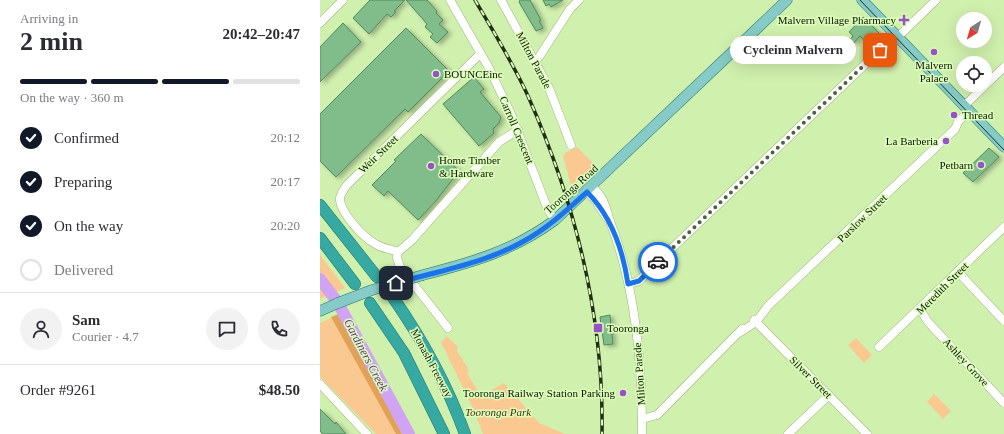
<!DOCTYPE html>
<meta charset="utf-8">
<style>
:root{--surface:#fff;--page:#f2f2f3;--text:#2b2b33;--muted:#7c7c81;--line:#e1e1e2;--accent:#111827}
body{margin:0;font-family:Georgia,serif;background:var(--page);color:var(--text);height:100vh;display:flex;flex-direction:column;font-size:15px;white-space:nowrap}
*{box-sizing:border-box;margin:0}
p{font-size:13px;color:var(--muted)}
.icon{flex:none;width:22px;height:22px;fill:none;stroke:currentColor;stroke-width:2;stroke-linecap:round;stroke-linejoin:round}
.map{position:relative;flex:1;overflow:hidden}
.side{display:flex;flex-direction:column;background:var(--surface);width:320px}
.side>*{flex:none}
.needle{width:26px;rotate:217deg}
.buttons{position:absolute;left:636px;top:12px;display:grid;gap:8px}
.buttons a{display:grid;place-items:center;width:36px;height:36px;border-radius:50%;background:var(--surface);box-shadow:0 4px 16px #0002;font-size:20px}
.pin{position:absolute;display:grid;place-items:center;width:34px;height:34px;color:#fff;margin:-17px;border-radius:8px;box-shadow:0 2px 6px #0006}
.courier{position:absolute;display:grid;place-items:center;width:40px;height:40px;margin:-20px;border:3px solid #1a73e8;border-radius:50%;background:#fff;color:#222;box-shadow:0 1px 5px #0007}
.bubble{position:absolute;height:28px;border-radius:14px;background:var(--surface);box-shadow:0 4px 16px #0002;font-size:13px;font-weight:700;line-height:28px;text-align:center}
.head em{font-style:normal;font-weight:700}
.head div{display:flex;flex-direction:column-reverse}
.head{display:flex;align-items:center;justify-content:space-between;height:68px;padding:0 20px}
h1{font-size:26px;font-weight:700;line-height:30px}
.bar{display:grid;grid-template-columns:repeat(4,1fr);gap:6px 4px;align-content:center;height:48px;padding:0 20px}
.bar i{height:5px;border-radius:3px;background:var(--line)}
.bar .selected{background:var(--accent)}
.bar p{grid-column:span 4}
.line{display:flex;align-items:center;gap:10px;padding:0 20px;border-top:1px solid var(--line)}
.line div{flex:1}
.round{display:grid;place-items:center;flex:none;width:42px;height:42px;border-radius:21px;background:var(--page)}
ol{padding:0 20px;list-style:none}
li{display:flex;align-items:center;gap:12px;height:44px}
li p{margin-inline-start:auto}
li .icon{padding:4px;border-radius:50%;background:var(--accent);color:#fff;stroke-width:4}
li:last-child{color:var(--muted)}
li i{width:22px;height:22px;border:2px solid var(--line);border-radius:50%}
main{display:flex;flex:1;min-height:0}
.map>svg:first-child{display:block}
</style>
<main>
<section class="side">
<div class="head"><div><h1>2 min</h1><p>Arriving in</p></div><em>20:42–20:47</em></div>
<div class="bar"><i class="selected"></i><i class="selected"></i><i class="selected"></i><i></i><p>On the way · 360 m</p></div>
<ol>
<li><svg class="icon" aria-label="check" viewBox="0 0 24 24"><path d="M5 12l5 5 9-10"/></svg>Confirmed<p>20:12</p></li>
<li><svg class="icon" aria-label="check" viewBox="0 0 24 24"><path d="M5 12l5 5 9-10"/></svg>Preparing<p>20:17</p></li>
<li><svg class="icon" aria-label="check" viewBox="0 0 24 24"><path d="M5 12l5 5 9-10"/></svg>On the way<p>20:20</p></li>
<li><i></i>Delivered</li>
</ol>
<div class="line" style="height:72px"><a class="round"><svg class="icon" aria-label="person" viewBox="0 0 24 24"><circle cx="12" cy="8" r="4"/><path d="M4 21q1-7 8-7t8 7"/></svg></a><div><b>Sam</b><p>Courier · 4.7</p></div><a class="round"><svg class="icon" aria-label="chat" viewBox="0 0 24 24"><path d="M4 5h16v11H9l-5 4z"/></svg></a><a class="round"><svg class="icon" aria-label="phone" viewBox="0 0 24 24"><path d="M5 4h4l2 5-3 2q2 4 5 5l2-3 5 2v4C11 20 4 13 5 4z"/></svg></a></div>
<div class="line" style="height:52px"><div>Order #9261</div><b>$48.50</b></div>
</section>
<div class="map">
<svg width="684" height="434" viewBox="0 0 684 434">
<defs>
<filter id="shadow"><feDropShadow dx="3.5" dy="2" stdDeviation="2" flood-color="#0004"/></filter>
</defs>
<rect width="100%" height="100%" fill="#d0f0ae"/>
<g fill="#fac992">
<polygon points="257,147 279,169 251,185 243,157 245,153"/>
<polygon points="0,255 25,288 0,299"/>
<polygon points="19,314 82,434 56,434 0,377 0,323"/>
<polygon points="127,336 138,347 137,351 149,370 147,373 161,396 184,383 219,423 245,434 163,434 154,411 121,342"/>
<polygon points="536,338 552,355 544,363 528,345"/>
<polygon points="614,394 631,411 623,419 607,402"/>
</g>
<polygon fill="#e0a257" points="19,314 82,434 76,434 11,317"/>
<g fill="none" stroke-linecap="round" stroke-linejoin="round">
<polyline stroke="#d0a4f3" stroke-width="12" points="0,279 18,303 89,434"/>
</g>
<g fill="#81bc8b" stroke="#50895b" filter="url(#shadow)">
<polygon points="50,0 85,0 74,11 76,12 71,17 67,14 49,34 33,18"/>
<polygon points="86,0 107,0 117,11 116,13 123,20 119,24 128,32 117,43 110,37 113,34 105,27 107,24"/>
<polygon points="200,0 210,0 221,20 219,21 223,28 216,31 199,2"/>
<polygon points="223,0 243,0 231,7 229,4 226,6"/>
<polygon points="543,17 561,35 550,46 540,36 534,43 530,39 533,36 529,32"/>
<polygon points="23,23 41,42 0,82 0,47"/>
<polygon points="86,28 129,71 88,112 85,109 16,177 0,161 0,114"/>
<polygon points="154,77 164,89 160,92 181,117 179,123 173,129 174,133 159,146 123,104"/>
<polygon points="101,134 139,171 115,202 98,220 68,191 64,196 52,185 76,161 74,160"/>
<polygon points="669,148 679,157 653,182 643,173"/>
<polygon points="290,315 293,344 284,345 280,317"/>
<polygon points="0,409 15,424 16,422 26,434 3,434 0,431"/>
</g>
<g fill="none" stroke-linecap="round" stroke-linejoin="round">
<defs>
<g id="minor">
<polyline points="130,0 169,68 191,114 228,210 235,220"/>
<polyline points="181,0 229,88 251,145"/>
<polyline points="0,23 23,0"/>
<polyline points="578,37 616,0"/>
<polyline points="214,61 219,57 250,9 259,0"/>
<polyline points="644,106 684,67"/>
<path d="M272,186C287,202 284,205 291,224C316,290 322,363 322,434"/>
<polyline points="267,192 276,201 287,218"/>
<path d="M78,252C70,249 61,248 54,243C43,237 20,212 20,199C20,194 24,189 27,185L160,54"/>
<polyline points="638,272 684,321"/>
<polyline points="309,284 319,281 326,273 576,35"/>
<polyline points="600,309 608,322 684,403"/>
<polyline points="434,320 547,434"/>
<polyline points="128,328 80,267 77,258 78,252 92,240 179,142 198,130"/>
<polyline points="419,333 436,322 448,306 635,129 638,122 649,111"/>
<polyline points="559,347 684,227"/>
<polyline points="0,384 47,434"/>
<polyline points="322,419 337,415 422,329"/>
<polyline points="468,434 509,395"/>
</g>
<g id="major">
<polyline points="542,0 684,147"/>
<path d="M103,275C153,262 193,251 235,220L467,0"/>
<polyline points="0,311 18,303"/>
</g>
<g id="highway">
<polyline points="0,205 57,277"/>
<polyline points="0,238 35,284"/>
<path d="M72,296C102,339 127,384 145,434"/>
<polyline points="50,303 84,353 124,434"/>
</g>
</defs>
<use href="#minor" stroke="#99b778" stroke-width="9"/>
<use href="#major" stroke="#267569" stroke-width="11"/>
<use href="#highway" stroke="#267569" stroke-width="12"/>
<use href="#minor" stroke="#fff" stroke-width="8"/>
<use href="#major" stroke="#86cbc7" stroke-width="10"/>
<use href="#highway" stroke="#36a9a2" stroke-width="11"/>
<polyline stroke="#212f15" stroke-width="1" points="540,0 684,150"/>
<defs>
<path id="rail" d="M155,0C173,31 193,63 208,96C255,202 284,318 282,434"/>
</defs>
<use href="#rail" stroke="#212f15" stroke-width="3.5"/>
<use href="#rail" stroke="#ddfebb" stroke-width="2" stroke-dasharray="6" stroke-linecap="butt"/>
<defs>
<polyline id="major-bridge" points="18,303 52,290 103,275"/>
</defs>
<use href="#major-bridge" stroke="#267569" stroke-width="11" stroke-linecap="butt"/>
<use href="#major-bridge" stroke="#86cbc7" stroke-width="10"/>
</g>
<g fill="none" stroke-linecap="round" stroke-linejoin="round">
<polyline stroke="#4f613d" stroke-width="4" stroke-dasharray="0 7.2" points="338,262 560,50"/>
<path stroke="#1a73e8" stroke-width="5" d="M76,283C118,271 166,263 204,241C228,228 247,210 267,192C291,216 303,250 308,284L319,281L338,262"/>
</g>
<g fill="#9752c6" stroke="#ddfebb" stroke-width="1.5">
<path d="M582 14h4v4h4v4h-4v4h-4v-4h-4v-4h4z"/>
<circle cx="614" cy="52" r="4"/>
<circle cx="116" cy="74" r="4"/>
<circle cx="634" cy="115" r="4"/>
<circle cx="626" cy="141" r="4"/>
<circle cx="661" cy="165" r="4"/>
<circle cx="111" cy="166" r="4"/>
<rect x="273" y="323" width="10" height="10" rx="2"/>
<circle cx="303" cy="393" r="4"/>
</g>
<g text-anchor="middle" stroke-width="3" stroke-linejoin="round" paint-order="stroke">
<g font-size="11" fill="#091400" stroke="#ddfebb" text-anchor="end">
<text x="576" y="24">Malvern Village Pharmacy</text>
<text x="614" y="69" text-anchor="middle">Malvern<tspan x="614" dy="13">Palace</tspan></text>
<text x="124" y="78" text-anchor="start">BOUNCEinc</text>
<text x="642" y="119" text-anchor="start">Thread</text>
<text x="618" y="145">La Barberia</text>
<text x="119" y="164" text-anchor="start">Home Timber<tspan x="119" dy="13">&amp; Hardware</tspan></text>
<text x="653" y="169">Petbarn</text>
<text x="287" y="332" text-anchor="start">Tooronga</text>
<text x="295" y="397">Tooronga Railway Station Parking</text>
</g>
<g font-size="11" fill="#091400" stroke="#ddfebb">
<text transform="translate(214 60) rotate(62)" y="4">Milton Parade</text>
<text transform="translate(197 130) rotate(67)" y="4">Carroll Crescent</text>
<text transform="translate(58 154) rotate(-44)" y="4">Weir Street</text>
<text transform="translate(251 189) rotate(-42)" y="4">Tooronga Road</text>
<text transform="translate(542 218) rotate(-44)" y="4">Parslow Street</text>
<text transform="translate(622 288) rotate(-45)" y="4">Meredith Street</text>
<text transform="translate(646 362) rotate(47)" y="4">Ashley Grove</text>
<text transform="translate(112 363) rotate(62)" y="4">Monash Freeway</text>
<text transform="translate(319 374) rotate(-94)" y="4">Milton Parade</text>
<text transform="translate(491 377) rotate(45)" y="4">Silver Street</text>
</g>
<g font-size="11" font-style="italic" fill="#482f0e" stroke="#ddfebb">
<text x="178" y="416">Tooronga Park</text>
</g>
<g font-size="12" font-style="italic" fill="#652f89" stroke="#ddfebb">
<text transform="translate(46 355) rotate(62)" y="4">Gardiners Creek</text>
</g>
</g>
</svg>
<div class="buttons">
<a><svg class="needle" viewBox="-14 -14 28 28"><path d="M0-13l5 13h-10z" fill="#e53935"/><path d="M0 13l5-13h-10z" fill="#7c7c81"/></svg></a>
<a><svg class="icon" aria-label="locate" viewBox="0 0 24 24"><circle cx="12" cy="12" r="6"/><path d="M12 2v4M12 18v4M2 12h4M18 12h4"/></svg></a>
</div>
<div class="pin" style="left:560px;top:50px;background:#ea580c"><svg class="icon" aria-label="bag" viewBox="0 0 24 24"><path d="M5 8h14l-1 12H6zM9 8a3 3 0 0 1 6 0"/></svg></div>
<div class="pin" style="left:76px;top:283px;background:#1f2937"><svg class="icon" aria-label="home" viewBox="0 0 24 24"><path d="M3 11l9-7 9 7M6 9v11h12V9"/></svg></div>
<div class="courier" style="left:338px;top:262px"><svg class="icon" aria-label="car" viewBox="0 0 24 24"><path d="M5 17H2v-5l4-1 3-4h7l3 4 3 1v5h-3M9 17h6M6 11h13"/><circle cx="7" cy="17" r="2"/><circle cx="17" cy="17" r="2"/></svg></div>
<div class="bubble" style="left:410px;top:36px;width:126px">Cycleinn Malvern</div>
</div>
</main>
